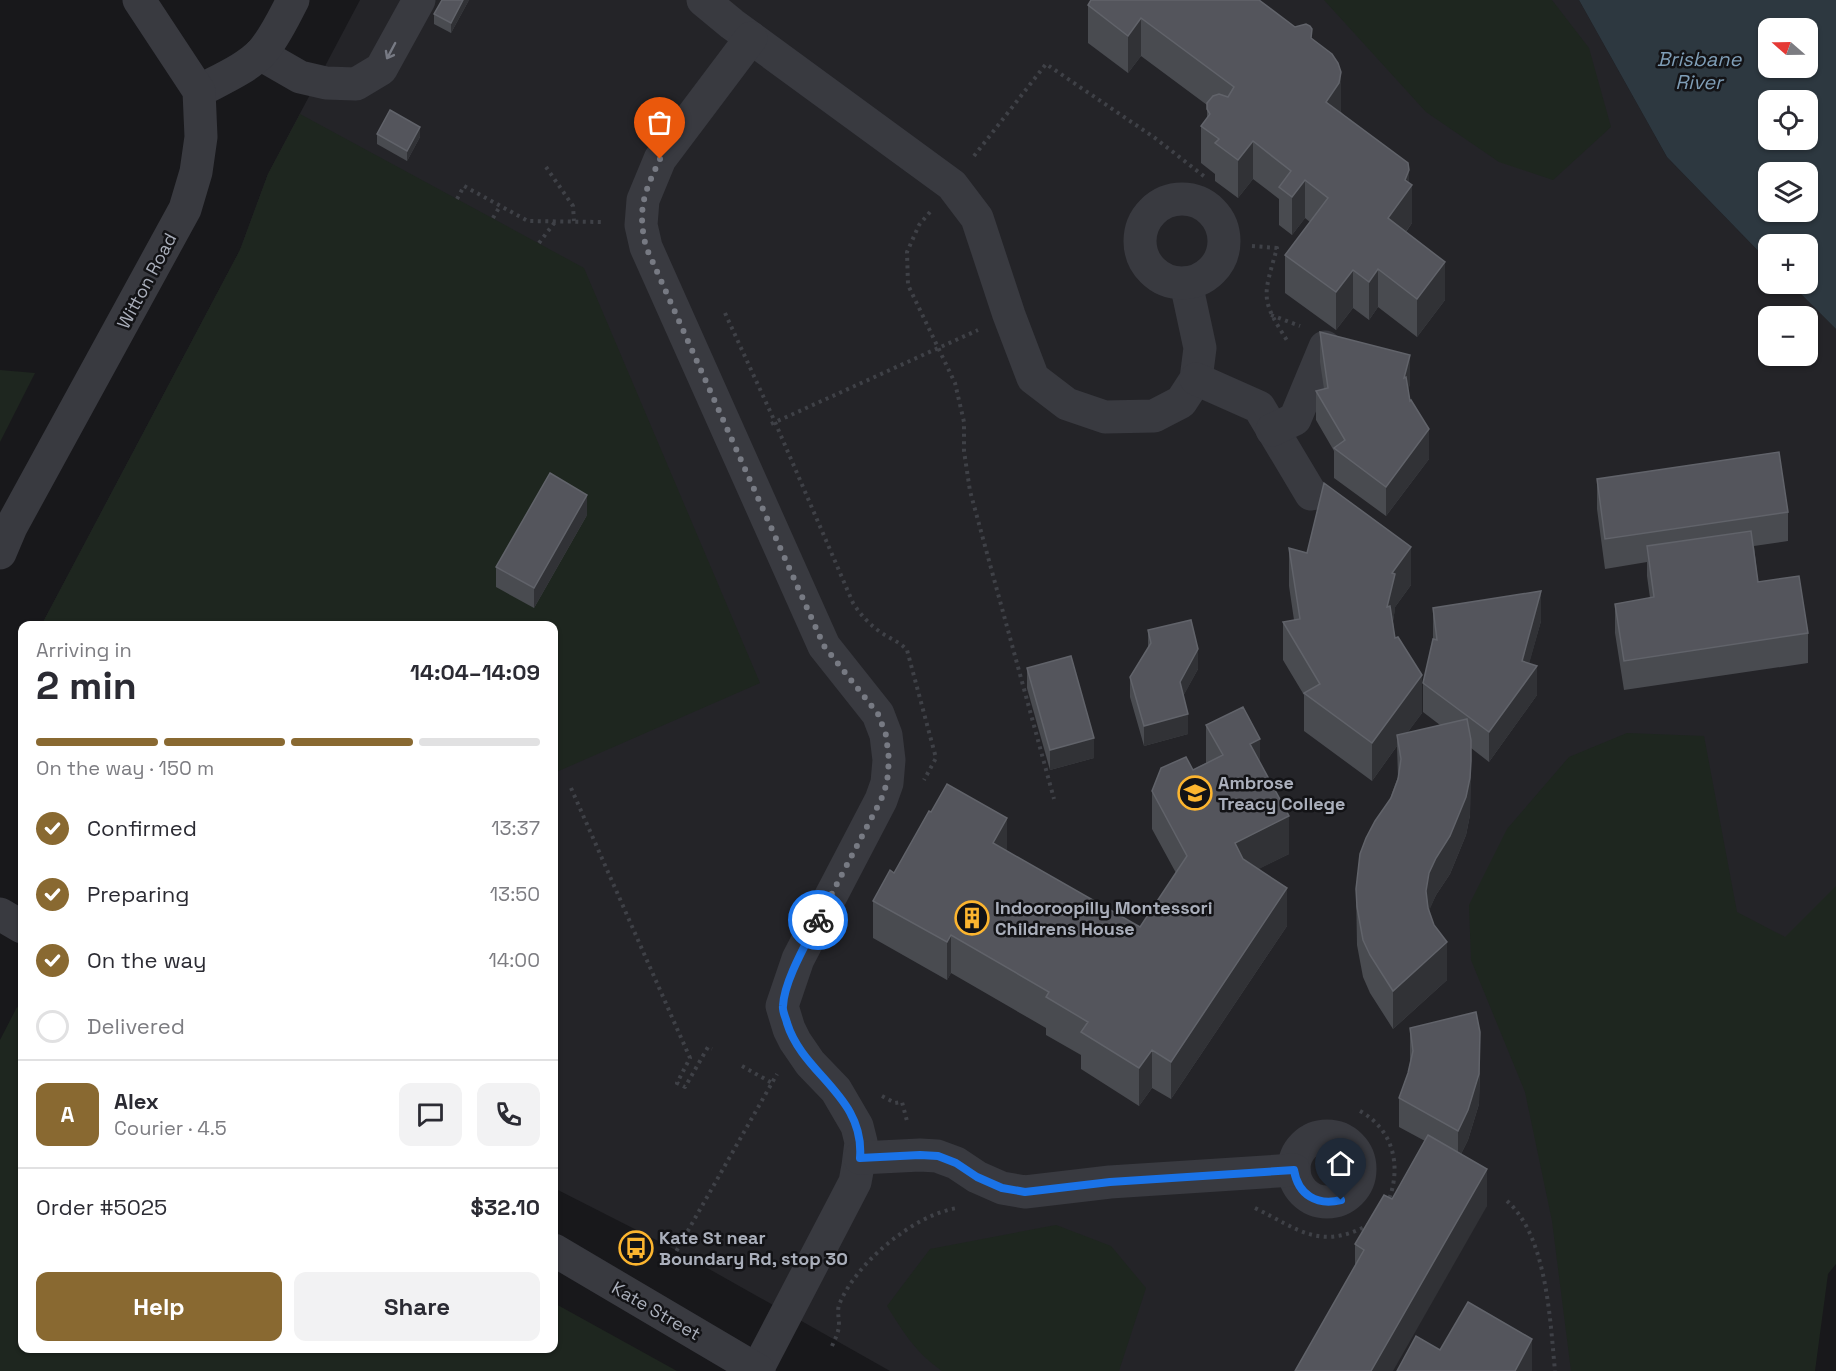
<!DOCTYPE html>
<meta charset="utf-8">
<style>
:root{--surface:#fff;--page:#f2f2f3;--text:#2b2b33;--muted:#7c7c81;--line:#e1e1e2;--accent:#896931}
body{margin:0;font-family:"Space Grotesk",sans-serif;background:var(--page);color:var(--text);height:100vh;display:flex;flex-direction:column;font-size:22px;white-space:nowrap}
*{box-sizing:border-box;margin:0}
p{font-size:20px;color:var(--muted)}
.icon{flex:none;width:33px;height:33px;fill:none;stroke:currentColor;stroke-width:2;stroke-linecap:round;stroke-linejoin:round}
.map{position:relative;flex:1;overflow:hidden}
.panel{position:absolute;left:18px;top:621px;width:540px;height:732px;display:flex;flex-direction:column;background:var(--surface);border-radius:12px;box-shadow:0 2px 4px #0004}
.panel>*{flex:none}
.needle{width:39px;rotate:290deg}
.fabs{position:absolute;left:1758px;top:18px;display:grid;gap:12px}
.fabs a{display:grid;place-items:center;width:60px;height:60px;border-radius:12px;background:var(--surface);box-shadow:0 2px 4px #0004;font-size:30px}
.pin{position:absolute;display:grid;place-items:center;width:51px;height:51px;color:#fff;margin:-62px -26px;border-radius:50% 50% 50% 0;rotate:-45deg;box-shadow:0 0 6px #0007}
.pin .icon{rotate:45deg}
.courier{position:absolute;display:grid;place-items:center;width:60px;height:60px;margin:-30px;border:4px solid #1a73e8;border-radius:50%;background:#fff;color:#222;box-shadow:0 2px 8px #0007}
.head em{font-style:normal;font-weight:700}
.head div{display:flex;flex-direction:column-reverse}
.head{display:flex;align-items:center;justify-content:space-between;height:102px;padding:0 18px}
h1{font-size:39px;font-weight:700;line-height:45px}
.bar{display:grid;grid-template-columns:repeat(4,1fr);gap:9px 6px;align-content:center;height:72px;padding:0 18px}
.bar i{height:8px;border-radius:4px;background:var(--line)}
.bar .selected{background:var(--accent)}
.bar p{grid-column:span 4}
.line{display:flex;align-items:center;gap:15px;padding:0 18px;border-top:2px solid var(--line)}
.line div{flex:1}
.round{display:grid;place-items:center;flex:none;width:63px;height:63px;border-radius:12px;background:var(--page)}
ol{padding:0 18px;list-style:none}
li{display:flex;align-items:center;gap:18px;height:66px}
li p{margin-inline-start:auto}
li .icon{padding:6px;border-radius:50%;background:var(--accent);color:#fff;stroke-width:4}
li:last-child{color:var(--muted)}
li i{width:33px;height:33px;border:3px solid var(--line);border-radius:50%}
.cta{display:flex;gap:12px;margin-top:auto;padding:12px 18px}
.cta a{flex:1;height:69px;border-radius:12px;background:var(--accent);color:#fff;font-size:24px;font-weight:700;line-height:69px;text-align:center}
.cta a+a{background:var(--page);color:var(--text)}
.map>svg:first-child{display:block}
</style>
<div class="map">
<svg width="1836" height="1371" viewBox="0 0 1836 1371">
<rect width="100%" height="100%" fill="#18181b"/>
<path fill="#242428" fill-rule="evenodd" d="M360,0H1579L1667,157L1768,261V284H1791L1836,329V961L1653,1371H890L670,1247L554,1188V626H41L240,250L268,174ZM1768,316H1808V356H1768Z"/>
<g fill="#1e261f">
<polygon points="1324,0 1552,0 1589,48 1611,127 1553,180 1499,162 1426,112"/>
<polygon points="300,114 584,268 760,683 554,773 554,626 41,626 240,250 268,174"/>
<polygon points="0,370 35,373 0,442"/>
<polygon points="1627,733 1704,736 1737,912 1785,937 1836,886 1836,1264 1828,1274 1815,1371 1571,1371 1552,1221 1525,1092 1471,960 1469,905 1507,829 1569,757"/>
<polygon points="17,1007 22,1010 22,1348 554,1348 554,1303 677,1371 0,1371 0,1040"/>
<path d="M1056,1225L1111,1246L1146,1288L1119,1371H942C916,1353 903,1332 887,1306L930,1249Z"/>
</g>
<path fill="#2d3840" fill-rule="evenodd" d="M1579,0H1836V329L1791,284H1808V244H1768V261L1667,157ZM1768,28H1808V68H1768ZM1768,100H1808V140H1768ZM1768,172H1808V212H1768Z"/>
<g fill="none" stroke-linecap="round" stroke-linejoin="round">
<g stroke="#3f4147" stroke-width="4" stroke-dasharray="3 4.5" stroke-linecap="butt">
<polyline points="974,156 1046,64 1155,138 1205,177"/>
<polyline points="546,167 573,206 574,221"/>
<polyline points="457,199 464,186 528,221 602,222"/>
<polyline points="930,212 919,225 907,252 908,285 955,383 964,422 964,451 970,491 1054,799"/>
<polyline points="493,218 500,206"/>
<polyline points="539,243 555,222"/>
<path d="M1252,246L1277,248C1263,298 1260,298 1288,342"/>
<path d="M725,313L775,422L853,603C860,614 868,623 879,631C888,638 899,641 907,650L936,758L924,780"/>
<polyline points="1271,315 1300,326"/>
<polyline points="771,424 978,330"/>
<polyline points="571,788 690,1058 677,1083 685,1087 708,1047 712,1049"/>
<polyline points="742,1066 772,1083"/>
<polyline points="882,1096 895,1103 902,1102 907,1121"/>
<path d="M1360,1111C1394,1130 1402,1167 1388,1202"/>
<path d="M1507,1201C1547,1236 1550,1320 1555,1371"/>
<path d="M1255,1208C1298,1229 1320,1251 1368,1225"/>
<polyline points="669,1264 777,1074"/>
<path d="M832,1346C835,1339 839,1332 839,1324C839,1317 837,1312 839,1305C855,1264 913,1215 957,1208"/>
</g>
<g stroke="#393a40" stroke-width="33">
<polyline points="703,0 732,24 952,185 977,218 1009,315 1033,378 1067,404 1105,417 1154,416 1181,402 1196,379 1200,348 1186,283"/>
<polyline points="751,38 660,159 643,200 641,225 646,247 824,646 878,714 886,735 889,760 887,783 881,800 798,959 782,1006 789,1029 795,1041 810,1063 836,1090 857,1126 861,1142 858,1166 855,1182 842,1207 757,1370"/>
<polyline points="260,54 300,77 326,83 356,84 381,69 419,0"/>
<path d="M199,91C219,80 246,69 262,52C275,37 284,17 293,0"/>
<circle cx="1182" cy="241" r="42"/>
<polyline points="1196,379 1259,407 1311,494"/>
<polyline points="1272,430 1295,419 1325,347"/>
<polyline points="0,553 11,527 185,209 196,172 201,137 199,91 139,0"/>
<polyline points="0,914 22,927"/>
<circle cx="1327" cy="1169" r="33"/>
<polyline points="860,1158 920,1155 937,1156 956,1163 977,1177 1002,1188 1025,1192 1110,1182 1294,1170"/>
<polyline points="554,1250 759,1371"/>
</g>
</g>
<g fill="#494b50">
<polygon points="469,0 451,33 434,24 434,14"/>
<polygon points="1088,5 1312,39 1341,110 1341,112 1409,183 1412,223 1406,232 1445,300 1417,337 1378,307 1369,320 1353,308 1336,330 1285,293 1285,255 1310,222 1305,218 1292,235 1279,225 1279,199 1253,179 1238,198 1215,181 1215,174 1201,163 1201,126 1207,118 1207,105 1141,56 1128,73 1088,43"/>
<polygon points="377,134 420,137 407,161 377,144"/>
<polygon points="1320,332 1410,384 1408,389 1410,401 1429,459 1386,516 1334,478 1334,451 1316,420 1316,391 1324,389 1320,362"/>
<polygon points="1597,479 1788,512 1788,541 1754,546 1758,582 1808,633 1808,663 1624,690 1615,633 1615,604 1650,598 1647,576 1647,562 1605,569 1597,509"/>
<polygon points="587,515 534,608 496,587 496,567"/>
<polygon points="1289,548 1411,585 1395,607 1393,622 1395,638 1422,713 1407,733 1440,725 1423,712 1423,683 1433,640 1433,608 1541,621 1529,663 1537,695 1489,762 1471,748 1470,815 1466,835 1450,874 1436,895 1429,910 1447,980 1393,1029 1370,993 1363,977 1357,945 1356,889 1398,777 1397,746 1372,781 1304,731 1304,695 1283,660 1283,622 1294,620 1289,586"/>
<polygon points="1148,630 1198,669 1183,696 1188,734 1144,746 1130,697 1130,677 1148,648"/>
<polygon points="1027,668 1094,758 1050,770 1027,688"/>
<polygon points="1206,725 1260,762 1289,854 1258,869 1287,926 1171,1099 1152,1088 1139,1106 1081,1069 1081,1055 1046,1035 1046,1028 951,973 947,980 873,938 873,901 894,873 1007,851 1140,927 1176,873 1152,829 1152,791 1206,763"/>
<polygon points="1410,1028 1480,1062 1479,1104 1468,1140 1461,1154 1487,1206 1355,1266 1355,1244 1392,1199 1425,1141 1399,1127 1399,1098 1408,1073 1410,1063"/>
</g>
<g fill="#313236">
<polygon points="463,0 469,0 451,33 451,23"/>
<polygon points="1141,18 1141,56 1128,73 1128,36"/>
<polygon points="1341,72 1341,110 1339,121 1326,102"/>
<polygon points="420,127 420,137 407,161 407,151"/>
<polygon points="1253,141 1253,179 1238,198 1238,160"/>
<polygon points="1409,170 1409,190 1412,185 1412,223 1388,256 1388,218"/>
<polygon points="1305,180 1305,218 1292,235 1292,197"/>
<polygon points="1445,262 1445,300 1417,337 1417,299"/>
<polygon points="1378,269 1378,307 1369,320 1369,282"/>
<polygon points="1353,270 1353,308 1336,330 1336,292"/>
<polygon points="1410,355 1410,384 1404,407 1404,378"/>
<polygon points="1429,429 1429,459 1386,516 1386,487"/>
<polygon points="587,495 587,515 534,608 534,588"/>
<polygon points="1411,547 1411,585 1395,607 1395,611 1387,645 1387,607 1392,573"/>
<polygon points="1541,591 1541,621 1523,686 1537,666 1537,695 1489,762 1489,732 1522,661"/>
<polygon points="1198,649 1198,669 1180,702 1180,682"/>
<polygon points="1422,675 1422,713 1399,744 1397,735 1397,746 1372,781 1372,743"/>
<polygon points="1188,714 1188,734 1144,746 1144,726"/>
<polygon points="1094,738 1094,758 1050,770 1050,750"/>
<polygon points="1260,739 1260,777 1250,744"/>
<polygon points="1471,761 1470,815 1466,835 1450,874 1436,895 1429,911 1426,891 1429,873"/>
<polygon points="1289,816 1289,854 1235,881 1235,843"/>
<polygon points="1007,818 1007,856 993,843"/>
<polygon points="1287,888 1287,926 1171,1099 1171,1062"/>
<polygon points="951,935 951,973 947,980 947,942"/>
<polygon points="1447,942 1447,980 1393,1029 1393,991"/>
<polygon points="1480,1032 1479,1104 1468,1140 1458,1160 1458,1131"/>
<polygon points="1152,1050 1152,1088 1139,1106 1139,1068"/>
<polygon points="1487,1169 1487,1206 1393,1371 1371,1371"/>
<polygon points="1532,1339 1532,1371 1515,1371"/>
</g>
<g fill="#54555c" stroke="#61636a" stroke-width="1.5">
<polygon points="442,0 463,0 451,23 434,14"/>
<polygon points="1091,0 1259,0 1295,27 1306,24 1310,26 1312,29 1311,38 1332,54 1338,63 1341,72 1339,83 1326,102 1408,163 1409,170 1405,180 1412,185 1388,218 1445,262 1417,299 1378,269 1369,282 1353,270 1336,292 1285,255 1328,198 1305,180 1292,197 1279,187 1291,171 1253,141 1238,160 1215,143 1219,139 1201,126 1210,114 1207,109 1207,103 1213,96 1219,94 1228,97 1234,87 1141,18 1128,36 1088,5"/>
<polygon points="390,110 420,127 407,151 377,134"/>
<polygon points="1320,332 1410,355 1404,378 1406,377 1410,401 1411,400 1429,429 1386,487 1334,448 1345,440 1316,391 1328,388"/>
<polygon points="1779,452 1788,512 1605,539 1597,479"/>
<polygon points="550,473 587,495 534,588 496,567"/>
<polygon points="1324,483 1411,547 1392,573 1395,574 1387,607 1390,606 1395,638 1398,637 1422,675 1372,743 1304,693 1320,684 1283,622 1300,619 1289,548 1307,553"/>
<polygon points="1751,531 1758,582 1799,576 1808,633 1624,661 1615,604 1654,597 1647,546"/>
<polygon points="1541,591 1522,661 1537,666 1489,732 1423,683 1433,639 1437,640 1433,608"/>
<polygon points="1191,620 1198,649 1180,682 1188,714 1144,726 1130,677 1151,643 1148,630"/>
<polygon points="1071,656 1094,738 1050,750 1027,668"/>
<polygon points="1243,707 1260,739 1250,744 1289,816 1235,843 1243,859 1287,888 1171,1062 1152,1050 1139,1068 1081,1032 1088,1022 1046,997 1049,992 951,935 947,942 873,901 890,870 894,873 929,811 931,812 947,784 1007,818 993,843 1140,927 1187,856 1152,791 1161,768 1186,757 1193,770 1223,755 1206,725"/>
<polygon points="1467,719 1471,740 1471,761 1470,778 1466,797 1450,836 1436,858 1429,873 1426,891 1428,908 1434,925 1447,942 1393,991 1370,955 1363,940 1357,907 1356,889 1360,854 1366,838 1375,821 1391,798 1398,779 1401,759 1397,735"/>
<polygon points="1476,1012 1480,1032 1479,1074 1468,1110 1458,1131 1399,1098 1408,1073 1413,1051 1410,1028"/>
<polygon points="1428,1135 1487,1169 1371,1371 1295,1371 1364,1250 1355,1244 1384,1195 1392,1199"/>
<polygon points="1468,1302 1532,1339 1515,1371 1397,1371 1416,1336 1440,1350"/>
</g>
<defs><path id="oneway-shaft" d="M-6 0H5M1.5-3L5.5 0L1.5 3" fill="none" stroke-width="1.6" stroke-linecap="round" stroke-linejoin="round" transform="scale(1.5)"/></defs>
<use stroke="#777a84" href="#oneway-shaft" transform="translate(391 51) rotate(118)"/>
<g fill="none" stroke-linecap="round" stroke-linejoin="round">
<path stroke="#777a83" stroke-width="6" stroke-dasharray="0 10.8" d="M660,159C644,193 637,209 646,247L824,646L878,714L886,735L889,760L887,783L881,800L818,920"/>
<path stroke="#1a73e8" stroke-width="8" d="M818,920C807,942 784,981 783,1006C782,1011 786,1018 787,1023C803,1075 865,1096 860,1158L920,1155L938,1156L956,1163L977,1177L1002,1188L1025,1192L1110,1182L1294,1170C1298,1195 1317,1206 1341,1200"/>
</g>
<defs>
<symbol id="school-ring" viewBox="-11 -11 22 22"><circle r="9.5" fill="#131316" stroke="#fcb52f" stroke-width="1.5"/><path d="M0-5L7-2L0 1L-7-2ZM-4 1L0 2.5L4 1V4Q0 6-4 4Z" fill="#fcb52f"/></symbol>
<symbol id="building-ring" viewBox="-11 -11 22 22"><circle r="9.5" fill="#131316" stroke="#fcb52f" stroke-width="1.5"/><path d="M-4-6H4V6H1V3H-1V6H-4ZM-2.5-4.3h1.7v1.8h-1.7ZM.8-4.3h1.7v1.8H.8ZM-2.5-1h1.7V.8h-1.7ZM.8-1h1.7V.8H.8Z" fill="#fcb52f"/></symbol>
<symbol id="bus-ring" viewBox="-11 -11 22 22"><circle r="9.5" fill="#131316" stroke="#fcb52f" stroke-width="1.5"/><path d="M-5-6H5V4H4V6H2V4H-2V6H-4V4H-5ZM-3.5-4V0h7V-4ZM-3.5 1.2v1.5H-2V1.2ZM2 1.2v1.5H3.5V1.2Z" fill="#fcb52f"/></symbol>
</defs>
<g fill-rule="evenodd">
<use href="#school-ring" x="1176" y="774" width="38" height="38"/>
<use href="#building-ring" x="953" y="899" width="38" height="38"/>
<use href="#bus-ring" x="617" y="1229" width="38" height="38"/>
</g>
<g text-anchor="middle" stroke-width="5" stroke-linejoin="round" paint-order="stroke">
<g font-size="18" fill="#aaafbb" stroke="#131316">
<text transform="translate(147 281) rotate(-62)" y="6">Witton Road</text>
<text transform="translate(656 1311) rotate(30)" y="6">Kate Street</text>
</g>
<g font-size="18" font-weight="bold" fill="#aaafbb" stroke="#131316" text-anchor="start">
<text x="1218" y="789">Ambrose<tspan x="1218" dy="21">Treacy College</tspan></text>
<text x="995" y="914">Indooroopilly Montessori<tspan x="995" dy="21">Childrens House</tspan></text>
<text x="659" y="1244">Kate St near<tspan x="659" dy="21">Boundary Rd, stop 30</tspan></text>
</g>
<g font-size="20" font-style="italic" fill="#7f9eb7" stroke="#131316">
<text x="1699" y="66">Brisbane<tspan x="1699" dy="23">River</tspan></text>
</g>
</g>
</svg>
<div class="fabs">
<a><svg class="needle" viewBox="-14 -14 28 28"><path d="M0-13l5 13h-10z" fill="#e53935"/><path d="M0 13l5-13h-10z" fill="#7c7c81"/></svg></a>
<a><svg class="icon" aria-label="locate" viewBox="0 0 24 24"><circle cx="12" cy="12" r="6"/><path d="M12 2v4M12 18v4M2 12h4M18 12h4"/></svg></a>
<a><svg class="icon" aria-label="layers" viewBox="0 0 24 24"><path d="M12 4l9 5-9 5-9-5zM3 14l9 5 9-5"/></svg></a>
<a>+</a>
<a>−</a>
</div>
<div class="pin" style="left:660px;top:159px;background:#ea580c"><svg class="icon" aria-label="bag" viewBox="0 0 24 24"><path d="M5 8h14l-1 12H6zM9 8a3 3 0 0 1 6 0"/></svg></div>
<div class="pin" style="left:1341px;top:1200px;background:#1f2937"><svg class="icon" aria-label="home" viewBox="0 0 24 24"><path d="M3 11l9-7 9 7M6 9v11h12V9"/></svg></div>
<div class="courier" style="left:818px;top:920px"><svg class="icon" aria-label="bike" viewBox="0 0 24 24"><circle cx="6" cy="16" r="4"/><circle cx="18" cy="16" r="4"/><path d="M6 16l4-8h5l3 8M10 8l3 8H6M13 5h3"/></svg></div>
<section class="panel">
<div class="head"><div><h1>2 min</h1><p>Arriving in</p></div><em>14:04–14:09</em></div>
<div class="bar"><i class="selected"></i><i class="selected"></i><i class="selected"></i><i></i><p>On the way · 150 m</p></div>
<ol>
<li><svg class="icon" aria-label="check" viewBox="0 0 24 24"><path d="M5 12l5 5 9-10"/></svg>Confirmed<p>13:37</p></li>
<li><svg class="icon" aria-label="check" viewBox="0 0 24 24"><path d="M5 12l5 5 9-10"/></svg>Preparing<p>13:50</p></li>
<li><svg class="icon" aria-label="check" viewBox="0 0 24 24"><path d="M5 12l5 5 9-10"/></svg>On the way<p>14:00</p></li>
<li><i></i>Delivered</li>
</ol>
<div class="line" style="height:108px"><b class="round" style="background:var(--accent);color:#fff">A</b><div><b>Alex</b><p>Courier · 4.5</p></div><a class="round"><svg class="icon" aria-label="chat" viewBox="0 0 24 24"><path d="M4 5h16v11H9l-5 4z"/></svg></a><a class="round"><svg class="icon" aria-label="phone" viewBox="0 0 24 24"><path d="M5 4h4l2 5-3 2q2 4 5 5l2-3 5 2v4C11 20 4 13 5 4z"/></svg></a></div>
<div class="line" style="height:78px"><div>Order #5025</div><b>$32.10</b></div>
<div class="cta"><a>Help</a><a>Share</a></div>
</section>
</div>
